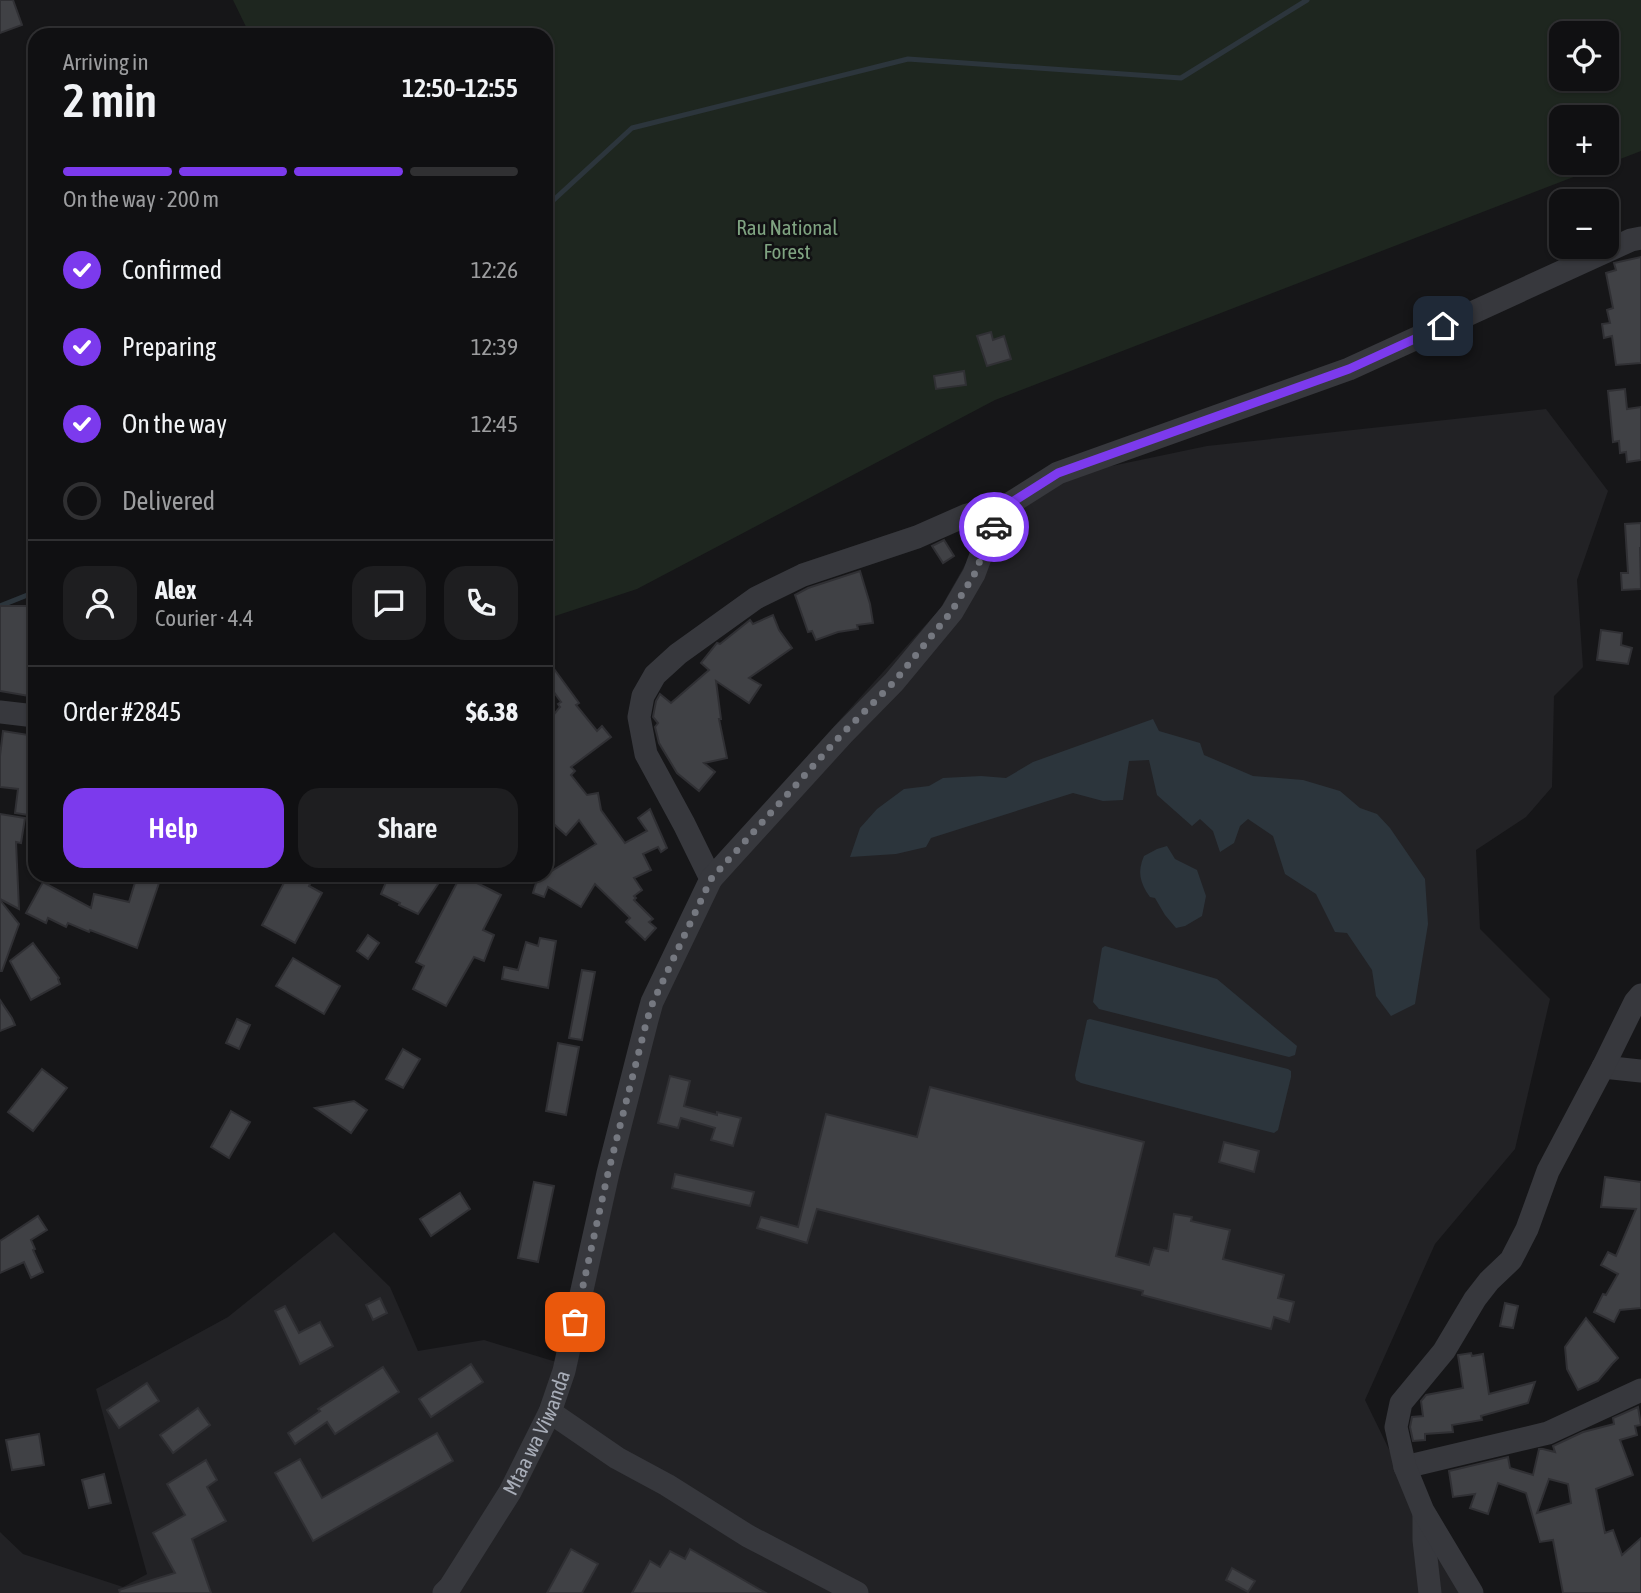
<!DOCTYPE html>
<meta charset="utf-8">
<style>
:root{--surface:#101012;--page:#1e1e20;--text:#f1f3f6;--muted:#9c9d9f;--line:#303032;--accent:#7c3aed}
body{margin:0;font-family:"Asap Condensed",sans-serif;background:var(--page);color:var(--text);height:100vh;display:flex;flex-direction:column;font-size:26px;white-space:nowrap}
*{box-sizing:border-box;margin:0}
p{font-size:23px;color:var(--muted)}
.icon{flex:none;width:38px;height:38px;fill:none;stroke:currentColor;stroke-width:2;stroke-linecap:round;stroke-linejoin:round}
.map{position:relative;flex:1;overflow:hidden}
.panel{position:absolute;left:28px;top:28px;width:525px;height:854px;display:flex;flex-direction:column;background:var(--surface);border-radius:21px;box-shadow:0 2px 5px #0004,0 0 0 2px var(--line)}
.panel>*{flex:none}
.fabs{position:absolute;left:1549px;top:21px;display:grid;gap:14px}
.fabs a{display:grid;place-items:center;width:70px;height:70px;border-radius:14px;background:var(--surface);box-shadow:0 2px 5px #0004,0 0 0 2px var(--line);font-size:35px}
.pin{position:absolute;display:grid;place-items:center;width:60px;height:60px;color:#fff;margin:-30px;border-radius:14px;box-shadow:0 4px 10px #0006}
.courier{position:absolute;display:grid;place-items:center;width:70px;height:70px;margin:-35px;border:5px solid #7c3aed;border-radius:50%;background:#fff;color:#222;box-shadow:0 2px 9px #0007}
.head em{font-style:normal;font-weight:600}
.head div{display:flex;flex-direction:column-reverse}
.head{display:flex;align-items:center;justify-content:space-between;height:119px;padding:0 35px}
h1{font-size:46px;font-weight:600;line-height:52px}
.bar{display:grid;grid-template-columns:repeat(4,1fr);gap:10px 7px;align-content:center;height:84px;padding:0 35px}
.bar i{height:9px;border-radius:5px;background:var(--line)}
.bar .active{background:var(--accent)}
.bar p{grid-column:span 4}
.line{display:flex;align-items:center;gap:18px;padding:0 35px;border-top:2px solid var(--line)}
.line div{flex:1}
.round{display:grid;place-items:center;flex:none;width:74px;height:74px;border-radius:21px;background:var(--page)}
ol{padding:0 35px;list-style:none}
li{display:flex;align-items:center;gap:21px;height:77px}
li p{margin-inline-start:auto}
li .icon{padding:7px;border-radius:50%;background:var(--accent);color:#fff;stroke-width:4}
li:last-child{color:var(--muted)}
li i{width:38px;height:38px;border:4px solid var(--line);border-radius:50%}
.cta{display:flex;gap:14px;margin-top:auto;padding:14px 35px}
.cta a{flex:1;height:80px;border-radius:21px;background:var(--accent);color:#fff;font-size:28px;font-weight:600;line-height:80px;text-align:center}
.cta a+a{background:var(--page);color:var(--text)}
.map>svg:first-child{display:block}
</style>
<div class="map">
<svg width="1641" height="1593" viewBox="0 0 1641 1593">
<rect width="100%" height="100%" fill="#161618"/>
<polygon fill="#222225" points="1546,409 1608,491 1577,580 1583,667 1554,696 1552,787 1526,817 1476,850 1480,929 1550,999 1515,1149 1435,1244 1365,1400 1459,1593 0,1593 0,1532 23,1554 123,1587 147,1574 96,1389 228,1317 334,1232 390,1287 418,1351 484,1340 576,1368 638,1043 711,876 753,833 809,754 940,609 974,549 976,513 1083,472 1207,446"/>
<path fill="#1e261f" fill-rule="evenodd" d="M233,0H1641V151L995,400L637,589L546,619V35H250ZM1561,33H1606V79H1561ZM1561,117H1606V163H1561Z"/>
<g fill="#2c353c">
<polygon points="1153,719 1159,731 1200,743 1204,755 1253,776 1303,780 1340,791 1360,808 1377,814 1390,828 1425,879 1428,924 1415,1004 1391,1016 1376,996 1372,970 1347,933 1335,932 1316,894 1285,874 1273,836 1248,819 1240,826 1234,843 1220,852 1213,831 1200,819 1192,826 1157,795 1149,760 1129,761 1123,800 1103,801 1073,793 931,838 926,847 896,854 850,857 860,828 877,809 904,789 929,786 943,778 981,776 1006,778 1033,762"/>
<path d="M1167,846L1175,859L1197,870L1206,896L1202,916L1185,926L1176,928L1165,915L1155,898L1150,897C1140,883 1137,872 1144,856L1157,849Z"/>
<polygon points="1105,946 1217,979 1297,1046 1295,1055 1289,1057 1099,1009 1093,1002 1102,948"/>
<polygon points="1090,1019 1288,1069 1291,1071 1291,1077 1278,1130 1274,1133 1270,1132 1081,1083 1076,1080 1075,1075 1087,1020"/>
</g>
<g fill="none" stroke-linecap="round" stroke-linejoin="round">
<g stroke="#2c353c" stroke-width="5">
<polyline points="546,207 632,128 908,59 1181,78 1307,0"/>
<polyline points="0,606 35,592"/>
</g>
</g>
<g fill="#404145" stroke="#303034" stroke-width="2" fill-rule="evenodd">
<polygon points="0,0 13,0 22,25 0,33"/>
<polygon points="1641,257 1641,363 1616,365 1612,336 1604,338 1602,324 1610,323 1607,310 1613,308 1606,273 1616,270 1614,263"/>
<polygon points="991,332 993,340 1004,336 1011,359 987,366 977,336"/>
<polygon points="964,371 966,385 936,389 934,376"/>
<polygon points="1625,389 1627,409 1641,407 1641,460 1627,462 1626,452 1620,453 1619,441 1613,442 1608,391"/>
<polygon points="1641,523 1641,548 1640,548 1641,589 1622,590 1621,573 1628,573 1625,524"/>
<polygon points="944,540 954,556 943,563 932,546"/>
<polygon points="860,571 870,604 873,623 857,625 858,629 838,632 816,640 812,631 808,632 795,595 808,588"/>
<polygon points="0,606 35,606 35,697 0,691"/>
<polygon points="773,615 779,630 792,648 749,678 761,685 749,703 716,681 721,719 719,719 727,758 704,763 715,772 699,791 677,773 659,743 655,727 658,723 653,717 656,701 660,694 671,703 709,670 701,663 717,643 720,644 750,620 753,624"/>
<polygon points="1601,630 1622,633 1621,645 1632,648 1628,664 1597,660"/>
<polygon points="546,658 579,703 576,705 597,731 602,726 611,737 571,767 575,771 571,775 587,795 598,793 601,810 625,843 647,831 638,818 650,809 667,848 661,852 658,847 643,854 651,870 634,878 642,890 634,896 636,898 634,900 653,919 649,922 656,928 645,940 626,922 630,918 595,884 581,907 548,887 544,897 533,893 537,880 596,844 579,820 566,835 546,817 546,724 560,707 558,704 561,702 546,681"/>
<polygon points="3,731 35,736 35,816 15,813 18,789 0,787 0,756"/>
<polygon points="0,814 25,818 21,843 16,842 19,909 0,899"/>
<polygon points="288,875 314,875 309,886 322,893 295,943 262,925"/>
<polygon points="389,875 444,875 418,914 399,905 400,903 381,894"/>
<polygon points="461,875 501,895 483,930 494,935 484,961 474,957 446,1006 413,989 424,966 416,962"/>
<polygon points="137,876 159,883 137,948 90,930 89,932 68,923 66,927 48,918 46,923 26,913 43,882 91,908 94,894 129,902"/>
<polygon points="0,900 19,924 2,971 0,971"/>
<polygon points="368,935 379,943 368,959 357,951"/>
<polygon points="540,938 556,941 548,988 502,979 504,967 518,970 526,942 538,946"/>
<polygon points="33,943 59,978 58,979 60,984 31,1000 10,961"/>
<polygon points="293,958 340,986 324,1014 276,986"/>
<polygon points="582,970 595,972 582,1040 569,1038"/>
<polygon points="0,1000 12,1018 15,1025 0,1031"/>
<polygon points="237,1019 250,1025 239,1049 226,1043"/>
<polygon points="558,1043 579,1047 566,1115 546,1111"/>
<polygon points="403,1049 420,1059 403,1088 386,1079"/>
<polygon points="42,1069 67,1088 33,1131 8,1112"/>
<polygon points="670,1076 690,1081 684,1106 717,1115 717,1112 741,1118 733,1146 711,1140 715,1128 681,1118 678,1128 658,1123"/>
<polygon points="930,1087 1144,1142 1116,1256 1149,1265 1154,1248 1168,1251 1174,1214 1192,1217 1191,1221 1230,1230 1223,1259 1284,1275 1278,1298 1294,1302 1289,1322 1274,1317 1271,1329 1142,1295 1143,1291 817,1209 807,1243 757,1228 761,1217 798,1227 826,1114 917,1137"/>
<polygon points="354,1101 367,1110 351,1133 315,1108"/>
<polygon points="231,1111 250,1122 229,1158 211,1147"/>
<polygon points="1224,1142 1259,1151 1254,1172 1219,1162"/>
<polygon points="675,1174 754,1192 750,1206 672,1188"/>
<polygon points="1605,1177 1641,1182 1641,1308 1620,1310 1614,1322 1594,1312 1603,1294 1606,1295 1618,1274 1601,1265 1608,1252 1616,1256 1636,1209 1601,1207"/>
<polygon points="534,1182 554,1186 538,1262 518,1258"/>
<polygon points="460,1193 470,1209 431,1236 420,1219"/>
<polygon points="38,1216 47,1230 31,1240 35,1249 33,1250 43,1272 31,1278 24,1262 0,1273 0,1241"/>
<polygon points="380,1298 387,1313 373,1320 366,1305"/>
<polygon points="1505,1303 1518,1306 1513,1328 1500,1326"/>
<polygon points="285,1306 299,1333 320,1322 333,1346 300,1364 275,1311"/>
<polygon points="1586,1318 1618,1358 1612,1364 1598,1381 1578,1390 1567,1369 1565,1347"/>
<polygon points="1471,1353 1472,1356 1483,1354 1489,1394 1535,1382 1528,1403 1481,1416 1482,1420 1452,1425 1453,1432 1425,1434 1425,1440 1413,1441 1410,1427 1412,1417 1423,1416 1421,1401 1426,1395 1463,1388 1458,1355"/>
<polygon points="471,1364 483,1382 431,1417 419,1399"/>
<polygon points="383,1367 399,1392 335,1434 327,1422 295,1444 288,1433 320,1411 318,1409"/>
<polygon points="147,1383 159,1401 119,1428 107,1410"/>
<path d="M1638,1407L1641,1425L1635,1426L1637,1435L1620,1440L1633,1475L1596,1489L1605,1533L1613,1530L1622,1555L1641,1538V1593H1563L1553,1540L1540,1542L1526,1493L1498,1483L1488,1514L1470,1508L1475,1494L1453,1497L1449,1471L1508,1457L1510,1468L1533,1475L1539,1449H1543L1555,1452L1553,1446L1583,1432L1614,1424L1613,1418ZM1549,1479L1568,1484L1571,1503L1537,1513Z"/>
<polygon points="198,1408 210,1425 173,1453 160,1435"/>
<polygon points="437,1433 453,1461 313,1541 275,1473 300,1459 322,1498"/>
<polygon points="39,1434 44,1465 12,1470 6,1440"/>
<polygon points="206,1460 217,1480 207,1487 226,1521 192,1539 211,1593 120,1593 119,1590 175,1573 153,1533 185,1515 167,1484"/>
<polygon points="104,1474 111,1503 89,1508 82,1480"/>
<polygon points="571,1549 598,1564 582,1593 547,1593"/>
<polygon points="690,1549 766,1593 632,1593 650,1561 660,1567 670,1551 685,1559"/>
<polygon points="1232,1568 1255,1581 1248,1592 1226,1580"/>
</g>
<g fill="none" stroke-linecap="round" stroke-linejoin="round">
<g stroke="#37383d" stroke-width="23">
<polyline points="0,712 35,716"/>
<polyline points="711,879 684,824 646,754 639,717 643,696 655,675 678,654 756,598 803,575 917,537 967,515 1009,504"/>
<polyline points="1603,1067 1641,1071"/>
<polyline points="550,1412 617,1458 667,1485 748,1536 857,1593"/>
<polyline points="1405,1467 1548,1433 1641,1390"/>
<polyline points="1424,1516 1424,1540 1430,1593"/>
<path id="s1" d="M444,1593L450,1587L510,1492L550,1412L564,1371L608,1173L647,1020L652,1002L711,879L843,734L894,682L952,612L974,574L990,531L1009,504L1058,473L1349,369L1631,240L1641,238"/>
<polyline points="1472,1593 1423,1511 1405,1467 1396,1427 1401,1403 1444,1351 1475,1299 1489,1281 1511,1260 1527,1229 1548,1171 1603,1067 1635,1002 1641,995"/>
</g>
</g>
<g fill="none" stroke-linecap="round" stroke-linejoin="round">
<polyline stroke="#757880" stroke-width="7" stroke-dasharray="0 12.6" points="575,1322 608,1173 647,1020 653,1002 711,879 842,734 894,682 951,612 974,575 994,527"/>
<polyline stroke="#7c3aed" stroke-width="9" points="994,527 1009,504 1058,473 1349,369 1443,326"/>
</g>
<g text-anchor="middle" stroke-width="5" stroke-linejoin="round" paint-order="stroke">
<g font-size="21" fill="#7fa381" stroke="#111113">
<text x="787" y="235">Rau National<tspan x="787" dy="24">Forest</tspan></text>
</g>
<g font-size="21" fill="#a8adb8" stroke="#111113">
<text dy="7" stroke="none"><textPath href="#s1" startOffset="186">Mtaa wa Viwanda</textPath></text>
</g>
</g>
</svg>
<div class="fabs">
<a><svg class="icon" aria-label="locate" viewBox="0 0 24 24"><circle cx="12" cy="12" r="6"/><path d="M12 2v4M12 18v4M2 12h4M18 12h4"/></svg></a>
<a>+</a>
<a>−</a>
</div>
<div class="pin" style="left:575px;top:1322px;background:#ea580c"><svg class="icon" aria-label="bag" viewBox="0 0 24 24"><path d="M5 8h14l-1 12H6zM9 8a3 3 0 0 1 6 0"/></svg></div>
<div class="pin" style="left:1443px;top:326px;background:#1f2937"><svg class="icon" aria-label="home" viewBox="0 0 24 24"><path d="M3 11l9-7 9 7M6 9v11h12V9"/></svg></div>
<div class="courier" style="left:994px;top:527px"><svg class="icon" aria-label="car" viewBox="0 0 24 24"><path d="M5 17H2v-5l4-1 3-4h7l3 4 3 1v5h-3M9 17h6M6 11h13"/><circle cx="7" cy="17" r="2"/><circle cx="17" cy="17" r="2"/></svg></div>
<section class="panel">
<div class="head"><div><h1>2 min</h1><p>Arriving in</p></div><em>12:50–12:55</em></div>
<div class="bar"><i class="active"></i><i class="active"></i><i class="active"></i><i></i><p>On the way · 200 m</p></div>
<ol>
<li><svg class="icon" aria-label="check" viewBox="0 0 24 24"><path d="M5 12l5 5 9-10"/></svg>Confirmed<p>12:26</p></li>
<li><svg class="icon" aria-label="check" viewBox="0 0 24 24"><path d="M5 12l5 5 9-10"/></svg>Preparing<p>12:39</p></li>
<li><svg class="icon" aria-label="check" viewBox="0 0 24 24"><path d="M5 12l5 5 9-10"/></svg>On the way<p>12:45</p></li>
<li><i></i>Delivered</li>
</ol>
<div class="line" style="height:126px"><a class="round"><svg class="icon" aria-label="person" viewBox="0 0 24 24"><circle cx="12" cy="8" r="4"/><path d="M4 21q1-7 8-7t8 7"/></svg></a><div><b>Alex</b><p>Courier · 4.4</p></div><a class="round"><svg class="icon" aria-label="chat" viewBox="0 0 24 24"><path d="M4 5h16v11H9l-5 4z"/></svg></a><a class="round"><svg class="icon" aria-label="phone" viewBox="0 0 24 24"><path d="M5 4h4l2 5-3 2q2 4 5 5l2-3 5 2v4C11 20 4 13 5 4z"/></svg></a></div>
<div class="line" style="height:91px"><div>Order #2845</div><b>$6.38</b></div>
<div class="cta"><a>Help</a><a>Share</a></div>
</section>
</div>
